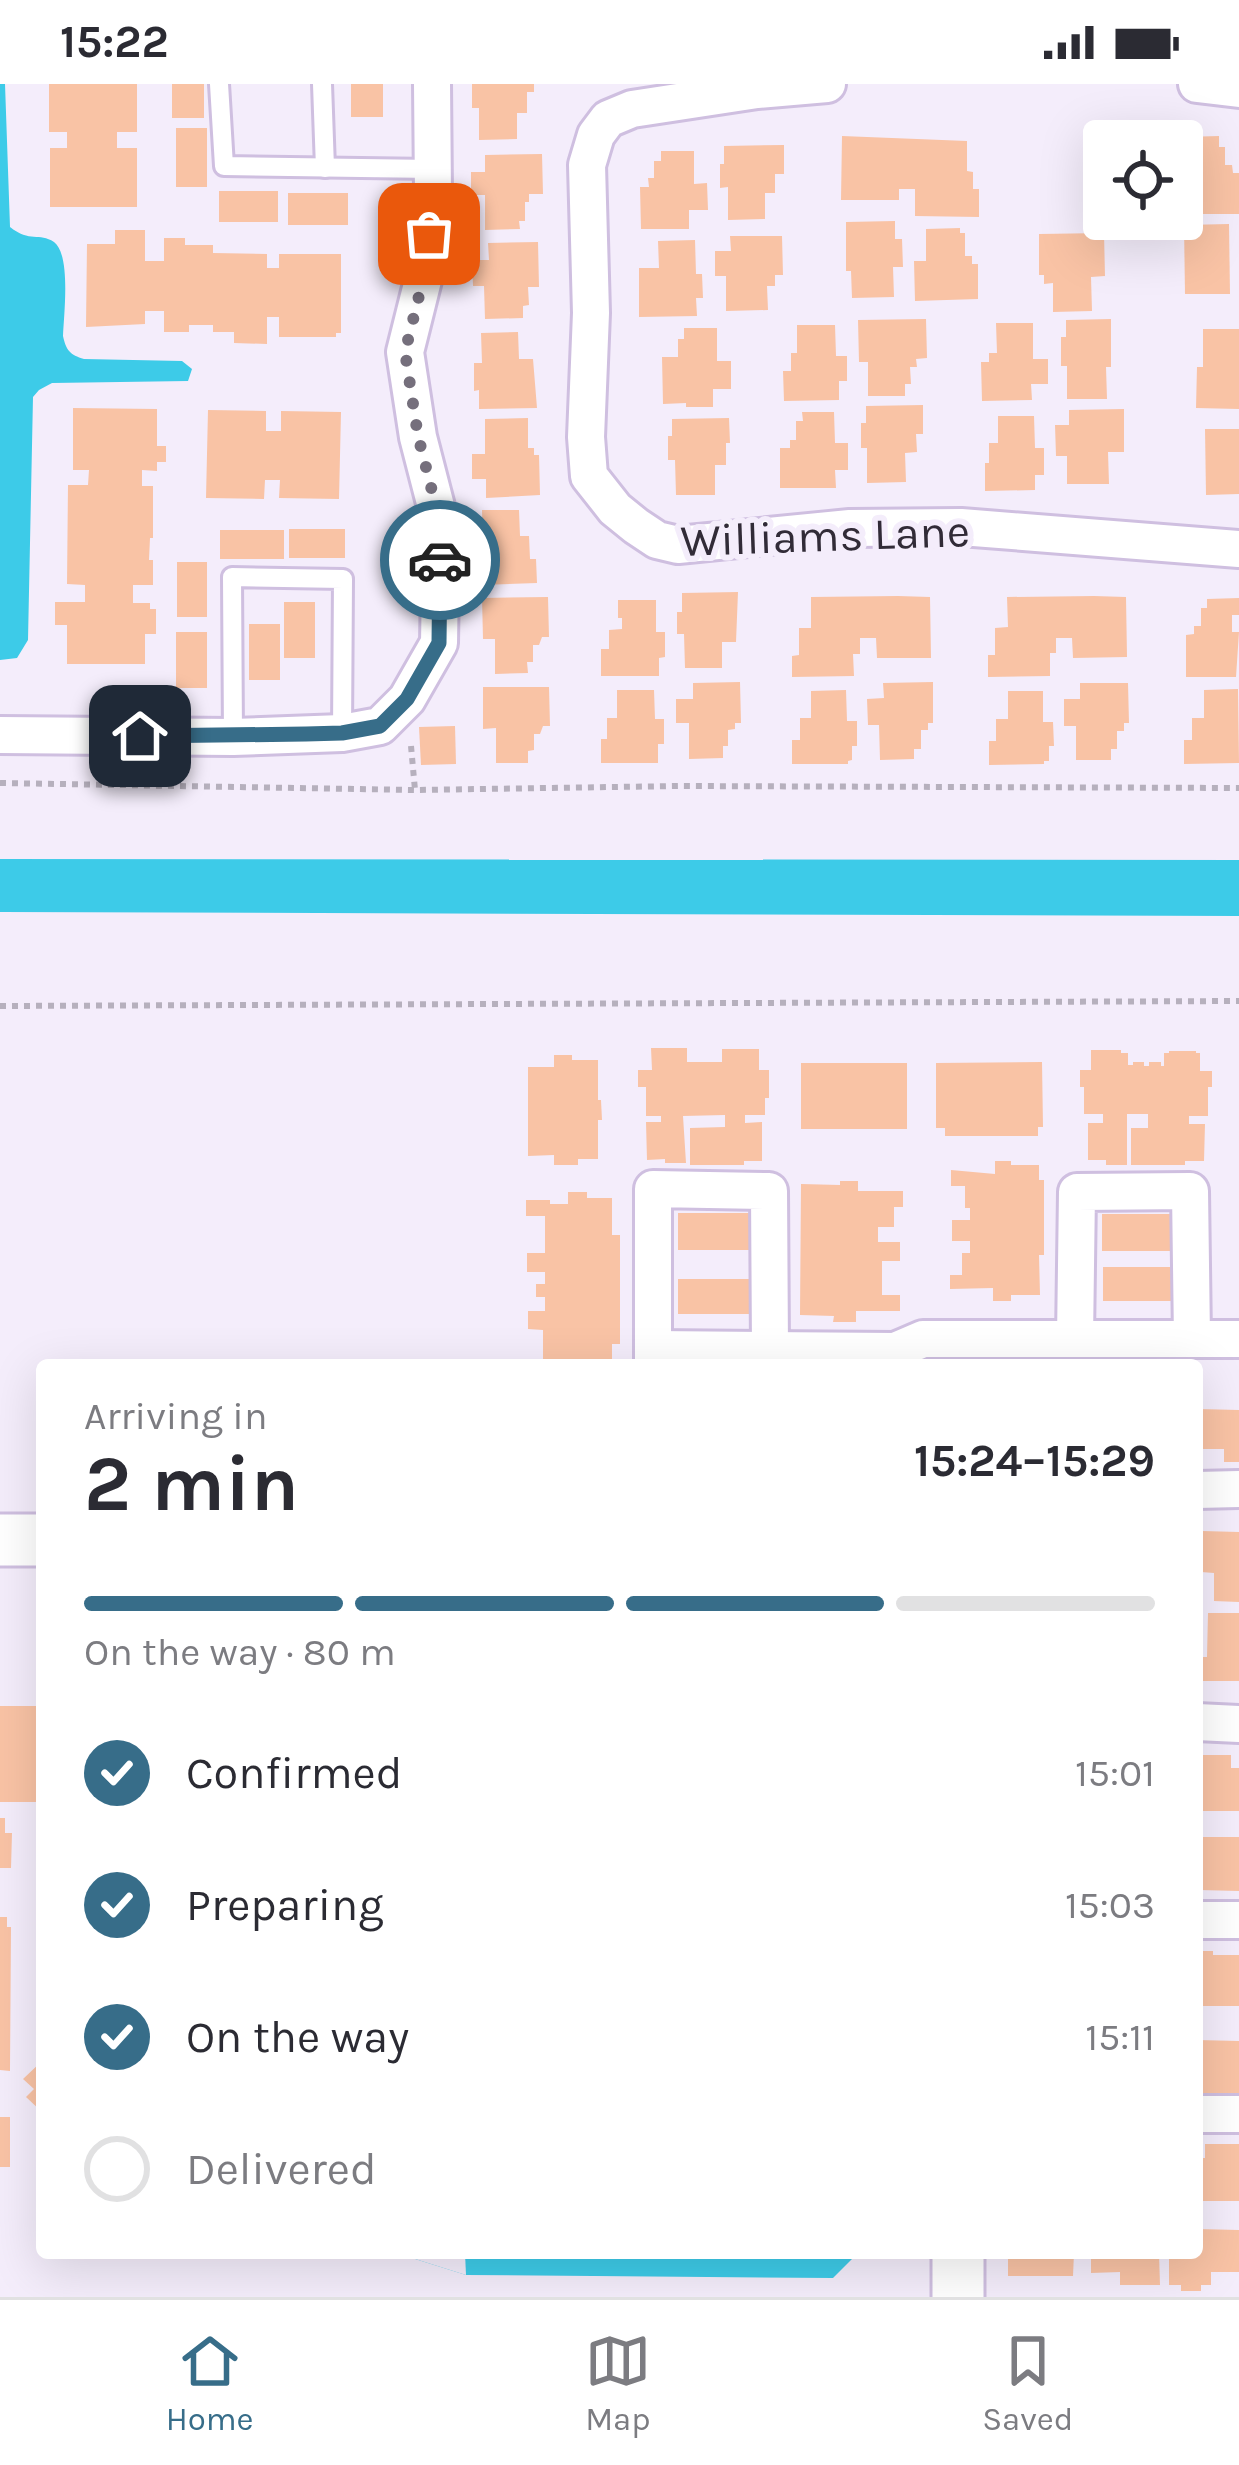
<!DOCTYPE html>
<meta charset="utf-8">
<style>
:root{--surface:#fff;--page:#f2f2f3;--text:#2b2b33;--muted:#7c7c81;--line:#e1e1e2;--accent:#376d89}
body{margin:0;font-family:Karla,sans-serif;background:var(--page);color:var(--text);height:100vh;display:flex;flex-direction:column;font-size:45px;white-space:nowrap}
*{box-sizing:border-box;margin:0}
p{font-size:39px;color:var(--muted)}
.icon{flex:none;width:66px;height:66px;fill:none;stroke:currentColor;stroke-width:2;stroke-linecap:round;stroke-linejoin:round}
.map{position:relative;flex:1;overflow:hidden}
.details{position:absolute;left:36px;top:1275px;width:1167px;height:900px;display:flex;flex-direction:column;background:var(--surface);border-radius:12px;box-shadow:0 12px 48px #0002}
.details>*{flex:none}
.buttons{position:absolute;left:1083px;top:36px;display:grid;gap:24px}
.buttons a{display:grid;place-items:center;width:120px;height:120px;border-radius:12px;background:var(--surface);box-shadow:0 12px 48px #0002;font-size:60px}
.pin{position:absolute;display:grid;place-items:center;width:102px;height:102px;color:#fff;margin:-51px;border-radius:24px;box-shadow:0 6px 18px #0006}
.courier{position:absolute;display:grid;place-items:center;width:120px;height:120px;margin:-60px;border:9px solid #376d89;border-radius:50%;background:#fff;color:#222;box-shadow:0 3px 15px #0007}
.headline em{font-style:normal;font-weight:700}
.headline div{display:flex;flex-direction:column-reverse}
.headline{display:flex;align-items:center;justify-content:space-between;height:204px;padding:0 48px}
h1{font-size:78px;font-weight:700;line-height:90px}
.bar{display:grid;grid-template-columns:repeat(4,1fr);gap:18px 12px;align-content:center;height:144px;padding:0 48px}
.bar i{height:15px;border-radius:9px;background:var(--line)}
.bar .active{background:var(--accent)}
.bar p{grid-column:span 4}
ol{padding:0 48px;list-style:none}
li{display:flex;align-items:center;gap:36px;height:132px}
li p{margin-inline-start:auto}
li .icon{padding:12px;border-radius:50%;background:var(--accent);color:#fff;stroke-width:4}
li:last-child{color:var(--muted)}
li i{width:66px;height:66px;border:6px solid var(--line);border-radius:50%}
.status{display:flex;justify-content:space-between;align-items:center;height:84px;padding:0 60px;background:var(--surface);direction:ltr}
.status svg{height:33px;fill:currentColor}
.menu{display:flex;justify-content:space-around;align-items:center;height:168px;border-top:3px solid var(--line);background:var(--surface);font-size:33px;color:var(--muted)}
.menu a{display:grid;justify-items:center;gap:6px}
.menu .active{color:var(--accent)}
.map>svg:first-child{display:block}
</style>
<div class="status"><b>15:22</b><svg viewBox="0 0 49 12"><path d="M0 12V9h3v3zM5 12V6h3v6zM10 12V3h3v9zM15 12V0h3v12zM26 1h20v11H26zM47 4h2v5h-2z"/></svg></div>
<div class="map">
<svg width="1239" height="2213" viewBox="0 0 1239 2213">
<rect width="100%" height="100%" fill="#f4edfb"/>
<g fill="#3dcbe8">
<path d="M0,0H5L10,143C30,159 39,148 54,158C71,171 64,229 63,252C66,266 70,271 84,275L182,277L192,285L188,297L52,299L39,306L33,313L28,556L17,574L0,576Z"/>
<polygon points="0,775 1239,776 1239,832 0,828"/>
<polygon points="307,2169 858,2169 833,2194 466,2191 412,2174 307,2174"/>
</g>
<polygon fill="#f4edfb" points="414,2169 465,2169 466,2191 412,2174"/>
<g fill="#f9c3a5">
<polygon points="49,0 137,0 137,48 117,48 117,64 137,64 137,123 50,123 50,64 67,64 67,48 49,48"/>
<rect x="172" y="0" width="32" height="34"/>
<rect x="351" y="0" width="32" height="33"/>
<polygon points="472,0 534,0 534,8 527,8 527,29 517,29 517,55 479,56 479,24 472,24"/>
<rect x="176" y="44" width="31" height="59"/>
<polygon points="842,52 967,57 967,87 973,88 973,105 979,105 979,133 915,132 915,105 899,105 899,116 841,116"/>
<polygon points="1219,52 1219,63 1225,63 1225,81 1232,81 1233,89 1239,89 1239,130 1189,130 1189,113 1182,113 1184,53"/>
<polygon points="784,61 784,90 775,90 775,109 765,109 765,135 728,136 728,103 720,104 720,80 724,80 724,62"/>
<polygon points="661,67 694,67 694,100 707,99 708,126 689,126 689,145 641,145 640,103 649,103 648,94 654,94 654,77 661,77"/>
<polygon points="542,70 543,110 529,110 529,118 525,118 525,137 519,137 520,145 485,146 485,111 471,111 471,88 485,88 485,71"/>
<rect x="219" y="107" width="59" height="31"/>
<rect x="288" y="109" width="60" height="32"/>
<polygon points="895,137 895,155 902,155 903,183 893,183 894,213 852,214 851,187 846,187 846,138"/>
<polygon points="1229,140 1230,210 1185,210 1184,141"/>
<polygon points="960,144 960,149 965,149 965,172 972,172 972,180 978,180 978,215 915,217 914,177 926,177 926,145"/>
<polygon points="115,146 145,146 145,177 164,177 164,154 185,154 185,161 213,161 213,169 267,170 267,184 279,184 279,170 341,170 341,249 336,249 336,253 279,253 279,233 267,233 267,260 234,259 234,248 213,248 213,241 189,241 189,248 164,248 164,227 145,227 145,240 86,243 87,160 115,160"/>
<polygon points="1104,149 1105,192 1091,193 1092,227 1053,228 1053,199 1044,200 1044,191 1039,191 1039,150"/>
<polygon points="730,152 782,152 783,191 775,191 775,202 767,202 768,226 726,227 726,192 715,192 715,167 731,167"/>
<polygon points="695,156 696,190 702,190 703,214 696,214 697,232 639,233 639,184 659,184 658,157"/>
<polygon points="538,158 539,203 528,203 529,221 523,222 523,234 485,235 484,202 473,202 472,176 489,176 488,159"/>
<polygon points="926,235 927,274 916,275 917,283 910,283 911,300 905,300 905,312 868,312 868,278 859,278 858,236"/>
<polygon points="1111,235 1111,283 1106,283 1107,315 1067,315 1067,282 1061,282 1061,253 1066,253 1066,236"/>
<polygon points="996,239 1033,239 1033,275 1048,275 1048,300 1031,300 1032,316 982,317 981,278 989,278 989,269 997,269"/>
<polygon points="797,241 835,241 836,272 847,272 847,297 839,297 839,316 784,317 783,287 791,287 791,269 797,269"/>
<polygon points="684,244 717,244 717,277 731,277 731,305 713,305 713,323 686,323 686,319 663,320 662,273 678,273 678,255 684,255"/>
<polygon points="1203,245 1239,245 1239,325 1196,324 1197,283 1203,283"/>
<polygon points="518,248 519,275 533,275 537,324 479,325 479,306 474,307 474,279 482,279 481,249"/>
<polygon points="923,321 923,350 916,350 917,368 905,369 906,398 867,399 867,364 861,364 861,339 866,339 866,322"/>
<polygon points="73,324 157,325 157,362 166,362 166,378 157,378 157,387 142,386 142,402 153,402 153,454 150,454 149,476 153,476 153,501 133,501 133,519 150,519 150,525 156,525 156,550 145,550 145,580 67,580 67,541 55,541 55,518 85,518 85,501 67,500 68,401 88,401 89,386 73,386"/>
<polygon points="1124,325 1124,368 1108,368 1109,400 1067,400 1067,372 1056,372 1055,341 1069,341 1069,326"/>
<polygon points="208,326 266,327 266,347 281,347 281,327 341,328 339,415 279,414 280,396 265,396 264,415 206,414"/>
<polygon points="802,328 834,328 835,359 848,359 848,386 835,386 836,404 780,404 780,364 790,364 790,356 796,356 796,337 803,337"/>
<polygon points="998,332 1034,332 1035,364 1044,364 1044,391 1035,391 1035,406 985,407 985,379 989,379 989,359 998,359"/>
<polygon points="528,334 528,364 534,364 534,371 539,371 540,411 486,414 486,395 472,395 472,370 485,370 485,335"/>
<polygon points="729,334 730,359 726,359 726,381 715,381 715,411 676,411 675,376 668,376 668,352 672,352 672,335"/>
<polygon points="1205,345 1239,345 1239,410 1206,411"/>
<polygon points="482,426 519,426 520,452 529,452 530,475 536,475 537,499 481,501 481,483 474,483 474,459 483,459"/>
<rect x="289" y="445" width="56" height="29"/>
<rect x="220" y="446" width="64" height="29"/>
<rect x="177" y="478" width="30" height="55"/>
<polygon points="738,508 736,558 722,558 722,584 685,584 684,550 677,550 677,528 682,528 682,509"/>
<polygon points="898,512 930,513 931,574 877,574 876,554 860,554 860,570 853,570 854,592 792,593 792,572 799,571 799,544 811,544 811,513"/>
<polygon points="1094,512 1126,513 1127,573 1073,574 1072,554 1056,554 1056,569 1050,569 1050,592 988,593 988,571 995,571 995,544 1008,543 1007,513"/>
<polygon points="548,513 549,553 542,553 539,561 533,561 533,578 527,578 528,589 495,590 495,555 483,555 482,514"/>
<polygon points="1239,514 1239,531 1232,531 1232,548 1239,548 1236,593 1186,593 1186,551 1194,550 1194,542 1201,542 1201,524 1207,524 1207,515"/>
<polygon points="618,516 656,516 656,548 665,548 665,573 659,574 659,592 601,592 601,565 609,565 609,546 622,545 622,534 618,534"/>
<rect x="284" y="518" width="31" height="56"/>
<rect x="249" y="540" width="31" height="56"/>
<rect x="176" y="548" width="31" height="56"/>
<polygon points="740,598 741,639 735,639 735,645 728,646 728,662 723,662 723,674 689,675 689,639 676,639 676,615 693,615 693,599"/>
<polygon points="933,598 933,639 928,639 928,646 921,646 921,665 914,665 914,675 880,676 879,641 868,641 867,615 884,614 883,599"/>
<polygon points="1080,599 1128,599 1129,639 1124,639 1124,647 1117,647 1117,665 1111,665 1111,676 1076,676 1076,642 1064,642 1064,615 1080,615"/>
<polygon points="483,603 549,603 550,642 543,642 540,650 534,650 534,666 528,667 528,679 496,679 496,644 483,645"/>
<polygon points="1238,605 1239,679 1184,680 1184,656 1192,656 1192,634 1204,634 1204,606"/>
<polygon points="617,606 654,606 655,635 664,635 664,660 658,660 658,679 601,679 601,655 607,655 607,634 617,634"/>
<polygon points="846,606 847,637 857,637 857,662 852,662 852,676 848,677 848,680 792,680 792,656 800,656 800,634 811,634 811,607"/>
<polygon points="1008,607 1043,607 1043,638 1053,638 1054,662 1049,662 1049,677 1044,677 1044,680 989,681 989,657 996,657 996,635 1008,635"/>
<polygon points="455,642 456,680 421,681 419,643"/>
<polygon points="651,964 687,964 687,978 722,978 722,965 759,965 759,986 769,986 769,1014 765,1014 765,1031 745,1031 745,1039 762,1038 762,1077 744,1077 744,1081 690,1081 690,1044 725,1043 725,1031 683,1032 686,1079 665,1079 665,1075 647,1076 646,1038 661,1038 661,1032 646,1032 646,1003 638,1003 638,986 652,986"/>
<polygon points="1091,966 1121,966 1121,969 1128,969 1128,981 1133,981 1133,978 1144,978 1144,982 1149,982 1149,978 1161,978 1161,982 1164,982 1164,969 1169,969 1169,967 1196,967 1196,969 1200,969 1200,987 1212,987 1212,1003 1208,1003 1208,1032 1189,1032 1189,1040 1205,1040 1204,1077 1185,1077 1185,1081 1131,1081 1131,1044 1148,1044 1148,1030 1127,1030 1127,1081 1106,1081 1106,1076 1088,1076 1088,1039 1103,1039 1103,1030 1084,1030 1084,1003 1080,1003 1080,986 1091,986"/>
<polygon points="554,971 572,971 572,976 598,976 598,1016 601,1016 602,1036 598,1036 598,1075 578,1075 578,1081 554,1081 554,1071 528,1072 528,983 554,983"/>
<polygon points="1042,978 1043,1043 1038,1043 1038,1052 945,1052 945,1044 936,1044 936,979"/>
<rect x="801" y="979" width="106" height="66"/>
<polygon points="995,1077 1011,1077 1011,1081 1039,1081 1039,1096 1044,1096 1044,1171 1039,1171 1040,1211 1011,1211 1011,1217 993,1217 993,1204 950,1205 950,1191 962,1191 962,1169 970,1169 970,1157 952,1157 952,1136 970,1136 970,1124 965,1124 965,1102 951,1102 951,1086 995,1090"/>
<polygon points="840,1097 858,1097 858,1107 903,1107 903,1123 894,1123 894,1143 878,1143 878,1158 900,1158 900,1177 882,1177 882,1211 900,1211 900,1227 856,1227 856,1238 833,1238 834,1232 800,1231 801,1100 840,1101"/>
<polygon points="568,1108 587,1108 587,1114 612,1114 612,1151 620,1151 620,1260 612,1260 612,1281 543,1281 543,1246 528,1245 528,1227 545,1227 545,1213 536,1213 536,1200 545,1200 545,1188 527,1188 527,1169 545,1169 545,1132 526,1132 526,1116 550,1116 550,1120 568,1120"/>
<rect x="678" y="1129" width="72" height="37"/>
<rect x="1102" y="1130" width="73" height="37"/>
<rect x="1103" y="1183" width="72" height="34"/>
<rect x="678" y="1195" width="71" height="35"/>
<polygon points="1198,1325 1239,1326 1239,1378 1224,1378 1224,1365 1198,1365"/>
<polygon points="1202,1447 1239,1448 1239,1518 1214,1517 1214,1489 1201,1488"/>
<polygon points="1208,1529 1239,1529 1239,1597 1197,1597 1197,1573 1207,1573"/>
<rect x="0" y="1622" width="42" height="96"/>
<polygon points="1197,1671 1231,1671 1231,1684 1239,1684 1239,1727 1197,1727"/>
<polygon points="0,1734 5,1734 5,1749 12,1749 11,1784 0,1784"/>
<polygon points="1197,1753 1239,1753 1239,1807 1199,1806"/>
<polygon points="0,1833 7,1833 7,1843 11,1843 10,1987 0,1986"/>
<polygon points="1198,1867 1213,1867 1213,1871 1239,1871 1239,1922 1197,1922"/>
<polygon points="1197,1956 1239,1957 1239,2010 1198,2010"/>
<polygon points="42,1977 42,2028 26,2013 34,2005 23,1995"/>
<rect x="0" y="2033" width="10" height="50"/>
<polygon points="1205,2060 1239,2060 1239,2117 1197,2117 1197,2074 1205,2074"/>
<polygon points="1197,2145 1239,2146 1239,2188 1211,2188 1211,2201 1201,2201 1201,2207 1181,2207 1181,2201 1169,2201 1169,2169 1197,2169"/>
<polygon points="1008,2169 1074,2169 1073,2192 1008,2192"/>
<polygon points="1091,2169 1159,2169 1160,2201 1120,2201 1120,2188 1091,2189"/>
</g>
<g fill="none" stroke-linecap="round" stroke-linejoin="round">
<defs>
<g id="lane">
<polyline points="219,0 224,82 433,85"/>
<polyline points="322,0 325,84"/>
<polyline points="233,653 232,493 343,495 342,649"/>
</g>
<g id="street">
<polyline points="827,0 757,6 632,25 608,35 596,51 587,81 591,229 586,353 589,392 615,425 636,442 657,456 678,461 850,444 961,443 1239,465"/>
<polyline points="1197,0 1239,5"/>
<polyline points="0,651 233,653 342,649 380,642 407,615 439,559 441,442 418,353 405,268 424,192 433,108 432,0"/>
<polyline points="1075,1255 1077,1108 1190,1107 1192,1255"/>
<polyline points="653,1265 653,1105 769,1107 770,1265"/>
<polyline points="653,1281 653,1265 895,1267 923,1255 1239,1255"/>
<polyline points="1197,1406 1239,1405"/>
<polyline points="1197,1638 1239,1640"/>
<polyline points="1197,1836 1239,1836"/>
<polyline points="1197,2030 1239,2030"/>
</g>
<g id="secondary">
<polyline points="0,1456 42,1456"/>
<polyline points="958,2213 958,2169"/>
</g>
</defs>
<use href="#lane" stroke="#cfbfe0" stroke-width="24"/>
<use href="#street" stroke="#cfbfe0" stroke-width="42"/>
<use href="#secondary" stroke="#cfbfe0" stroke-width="57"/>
<g stroke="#b6b0bd" stroke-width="6" stroke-dasharray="6 6" stroke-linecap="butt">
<polyline points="411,662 415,706"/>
<polyline points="0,699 415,706 679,702 1239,704"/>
<polyline points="0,922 1239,917"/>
</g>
<use href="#lane" stroke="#fff" stroke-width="18"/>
<use href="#street" stroke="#fff" stroke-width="36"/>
<use href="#secondary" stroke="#fff" stroke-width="51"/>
</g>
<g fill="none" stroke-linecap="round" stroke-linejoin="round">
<polyline stroke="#756f7c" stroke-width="12" stroke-dasharray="0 21.6" points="429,150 424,192 405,268 418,352 441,442 440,476"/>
<polyline stroke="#376d89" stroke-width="15" points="140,652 306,650 342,649 380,642 407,615 439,559 440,476"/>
</g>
<g text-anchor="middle" stroke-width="12" stroke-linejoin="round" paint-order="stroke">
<g font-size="45" fill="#312b37" stroke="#f4edfb">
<text transform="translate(825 451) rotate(-2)" y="16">Williams Lane</text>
</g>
</g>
</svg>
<div class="buttons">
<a><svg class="icon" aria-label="locate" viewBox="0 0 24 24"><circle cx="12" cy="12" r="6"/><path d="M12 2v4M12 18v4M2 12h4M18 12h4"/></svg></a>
</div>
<div class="pin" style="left:429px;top:150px;background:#ea580c"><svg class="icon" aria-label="bag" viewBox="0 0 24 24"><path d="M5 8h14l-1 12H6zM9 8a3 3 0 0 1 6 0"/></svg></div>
<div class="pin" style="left:140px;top:652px;background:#1f2937"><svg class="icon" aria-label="home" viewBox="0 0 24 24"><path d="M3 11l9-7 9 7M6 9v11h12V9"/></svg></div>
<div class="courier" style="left:440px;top:476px"><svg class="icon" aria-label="car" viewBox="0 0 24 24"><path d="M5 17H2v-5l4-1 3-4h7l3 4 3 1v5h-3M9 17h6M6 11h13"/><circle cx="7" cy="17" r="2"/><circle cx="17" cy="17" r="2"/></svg></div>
<section class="details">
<div class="headline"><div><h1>2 min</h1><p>Arriving in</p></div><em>15:24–15:29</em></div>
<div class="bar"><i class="active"></i><i class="active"></i><i class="active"></i><i></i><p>On the way · 80 m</p></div>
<ol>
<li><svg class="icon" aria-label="check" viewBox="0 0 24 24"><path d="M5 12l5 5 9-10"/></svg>Confirmed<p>15:01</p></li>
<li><svg class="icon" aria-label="check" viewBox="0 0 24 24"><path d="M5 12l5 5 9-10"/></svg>Preparing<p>15:03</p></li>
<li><svg class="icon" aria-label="check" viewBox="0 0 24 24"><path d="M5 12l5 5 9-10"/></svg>On the way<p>15:11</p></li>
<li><i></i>Delivered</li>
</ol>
</section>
</div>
<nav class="menu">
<a class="active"><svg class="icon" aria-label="home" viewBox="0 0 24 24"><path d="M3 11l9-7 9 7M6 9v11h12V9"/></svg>Home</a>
<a><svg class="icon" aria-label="map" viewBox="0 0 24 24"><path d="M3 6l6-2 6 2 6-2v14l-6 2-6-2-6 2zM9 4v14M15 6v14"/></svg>Map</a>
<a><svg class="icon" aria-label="saved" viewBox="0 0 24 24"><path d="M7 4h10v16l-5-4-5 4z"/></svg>Saved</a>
</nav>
